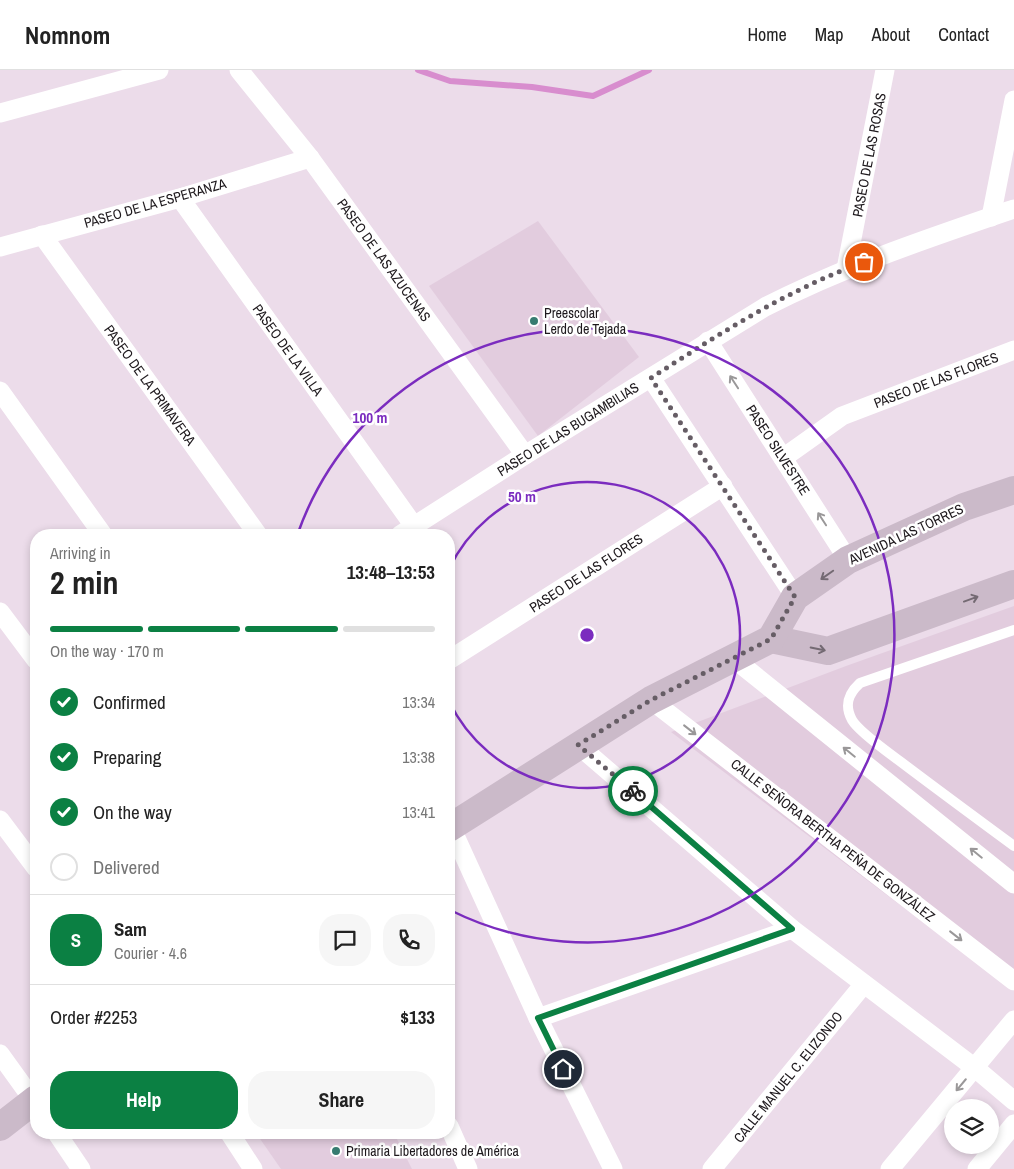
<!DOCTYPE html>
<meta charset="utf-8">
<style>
:root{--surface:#fff;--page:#f6f6f6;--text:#222;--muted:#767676;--line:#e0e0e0;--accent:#0b8043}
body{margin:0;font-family:"Archivo Narrow",sans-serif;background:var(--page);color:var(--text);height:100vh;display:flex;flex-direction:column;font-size:19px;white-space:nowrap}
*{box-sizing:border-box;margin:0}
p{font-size:16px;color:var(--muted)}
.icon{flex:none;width:28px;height:28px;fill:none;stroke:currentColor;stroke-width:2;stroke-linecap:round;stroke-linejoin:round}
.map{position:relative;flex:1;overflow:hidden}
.side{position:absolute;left:30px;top:459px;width:425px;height:610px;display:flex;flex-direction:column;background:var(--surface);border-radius:20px;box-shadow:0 2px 8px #0003}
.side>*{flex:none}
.buttons{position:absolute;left:944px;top:1029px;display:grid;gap:10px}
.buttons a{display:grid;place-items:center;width:55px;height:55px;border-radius:50%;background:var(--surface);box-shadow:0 2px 8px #0003;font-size:25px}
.pin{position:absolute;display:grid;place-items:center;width:42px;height:42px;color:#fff;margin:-21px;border:2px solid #fff;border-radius:50%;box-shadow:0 1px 5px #0007}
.courier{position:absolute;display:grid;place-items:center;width:50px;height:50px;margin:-25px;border:4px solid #0b8043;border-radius:50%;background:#fff;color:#222;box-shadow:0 1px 6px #0007}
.head em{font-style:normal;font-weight:800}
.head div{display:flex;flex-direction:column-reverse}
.head{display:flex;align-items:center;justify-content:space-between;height:85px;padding:0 20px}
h1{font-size:32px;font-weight:800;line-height:38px}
.bar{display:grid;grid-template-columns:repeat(4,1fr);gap:8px 5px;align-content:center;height:60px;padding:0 20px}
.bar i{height:6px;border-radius:4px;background:var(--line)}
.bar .selected{background:var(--accent)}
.bar p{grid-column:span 4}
.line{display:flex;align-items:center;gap:12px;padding:0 20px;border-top:1px solid var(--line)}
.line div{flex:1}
.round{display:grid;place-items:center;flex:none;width:52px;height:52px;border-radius:20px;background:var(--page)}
ol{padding:0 20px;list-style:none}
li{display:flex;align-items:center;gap:15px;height:55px}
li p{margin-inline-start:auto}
li .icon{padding:5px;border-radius:50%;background:var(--accent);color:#fff;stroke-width:4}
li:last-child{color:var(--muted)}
li i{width:28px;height:28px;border:2px solid var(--line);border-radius:50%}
.button{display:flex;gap:10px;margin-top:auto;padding:10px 20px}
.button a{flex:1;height:58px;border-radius:20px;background:var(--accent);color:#fff;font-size:20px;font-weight:800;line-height:58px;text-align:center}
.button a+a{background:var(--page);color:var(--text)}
header{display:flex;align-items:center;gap:30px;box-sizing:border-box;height:70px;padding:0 25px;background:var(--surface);border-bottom:1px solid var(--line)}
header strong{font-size:24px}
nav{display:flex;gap:28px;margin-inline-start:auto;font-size:18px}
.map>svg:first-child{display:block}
</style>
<header>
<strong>Nomnom</strong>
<nav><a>Home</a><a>Map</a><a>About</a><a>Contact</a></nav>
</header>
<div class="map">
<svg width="1014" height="1099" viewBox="0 0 1014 1099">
<rect width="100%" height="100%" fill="#ecdcea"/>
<g fill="#e2ccde">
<polygon points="538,151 639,287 538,366 429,216"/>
<polygon points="1014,536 1014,921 671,662 846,596"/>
<polygon points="256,1063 394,1063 412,1099 281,1099"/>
</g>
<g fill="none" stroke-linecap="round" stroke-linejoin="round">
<polyline stroke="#d88dce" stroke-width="6" points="418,0 450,11 532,17 593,26 649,0"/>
<path stroke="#fff" stroke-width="10" d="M1014,560L860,613C848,624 844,635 852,650C859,662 889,683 901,692C938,720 976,748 1014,776"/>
<g stroke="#fff" stroke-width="19">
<polyline points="239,0 310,88 525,385"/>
<polyline points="0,43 159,0"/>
<polyline points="180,128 414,456"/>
<polyline points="991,147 1014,30"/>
<polyline points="42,165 258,465"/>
<polyline points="0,177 180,128 310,88"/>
<polyline points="846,199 885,0"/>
<polyline points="708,271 848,490"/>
<polyline points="651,308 795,527"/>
<polyline points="0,321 103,465"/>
<polyline points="783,388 842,346 1014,280"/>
<path d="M400,465L525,385L765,237C845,196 929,168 1014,139"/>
<polyline points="0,542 36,590"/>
<polyline points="733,588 1014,814"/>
<polyline points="449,590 723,416"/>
<polyline points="651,630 1014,911"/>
<polyline points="578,675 792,859 975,998 1014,1031"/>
<polyline points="0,750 36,798"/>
<polyline points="451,757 538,948 613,1099"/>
<polyline points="538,948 792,859"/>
<polyline points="0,984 36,1034"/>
<polyline points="449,1056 468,1099"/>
<polyline points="56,1062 81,1099"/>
<polyline points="229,1062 253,1099"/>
<polyline points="712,1099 864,914"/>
<polyline points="890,1099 1014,950"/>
<polyline points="977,1099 1014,1054"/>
</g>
<g stroke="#cbbac9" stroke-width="28">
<polyline points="771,569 828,581 1014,514"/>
<polyline points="449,758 651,630 771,569 795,527 848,490 964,437 1014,420"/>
<polyline points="0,1057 36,1029"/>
</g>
</g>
<defs><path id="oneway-shaft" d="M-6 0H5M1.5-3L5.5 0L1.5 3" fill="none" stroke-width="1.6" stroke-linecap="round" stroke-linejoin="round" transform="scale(1.25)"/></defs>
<g stroke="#9a9899">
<use href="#oneway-shaft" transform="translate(734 312) rotate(-123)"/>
<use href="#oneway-shaft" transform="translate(822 449) rotate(-123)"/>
<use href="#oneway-shaft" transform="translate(690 660) rotate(38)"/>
<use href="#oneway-shaft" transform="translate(849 682) rotate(-141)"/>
<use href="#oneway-shaft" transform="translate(976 783) rotate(-141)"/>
<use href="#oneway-shaft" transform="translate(956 866) rotate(38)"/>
<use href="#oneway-shaft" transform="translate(961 1015) rotate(130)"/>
</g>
<g stroke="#746a73">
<use href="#oneway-shaft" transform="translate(827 505) rotate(145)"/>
<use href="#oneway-shaft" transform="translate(971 529) rotate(-20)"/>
<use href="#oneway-shaft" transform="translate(818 579) rotate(12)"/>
</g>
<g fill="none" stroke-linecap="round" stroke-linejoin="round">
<path stroke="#665d65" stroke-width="5" stroke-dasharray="0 9" d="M633,721L578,675L651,630L771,569L795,527L651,308C719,264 787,220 864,192"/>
<polyline stroke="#0b8043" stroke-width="6" points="563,999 538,948 792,859 633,721"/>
</g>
<g fill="none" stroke="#7b2cbf" stroke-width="2.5">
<path d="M449 499A153 153 0 1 1 449 631"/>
<path d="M298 463A307 307 0 1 1 450 840"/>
</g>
<g fill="#377c71" stroke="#fff" stroke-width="2">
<circle cx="534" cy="251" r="5"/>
<circle cx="336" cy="1081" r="5"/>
</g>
<g text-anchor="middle" stroke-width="5" stroke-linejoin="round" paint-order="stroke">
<g font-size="14" fill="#1e191d" stroke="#fff">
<text transform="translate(869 85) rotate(-79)" y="5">PASEO DE LAS ROSAS</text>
<text transform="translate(155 133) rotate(-16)" y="5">PASEO DE LA ESPERANZA</text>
<text transform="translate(384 190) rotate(54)" y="5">PASEO DE LAS AZUCENAS</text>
<text transform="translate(288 280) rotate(54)" y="5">PASEO DE LA VILLA</text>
<text transform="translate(936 310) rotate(-21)" y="5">PASEO DE LAS FLORES</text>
<text transform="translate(150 315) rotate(54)" y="5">PASEO DE LA PRIMAVERA</text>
<text transform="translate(568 359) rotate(-32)" y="5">PASEO DE LAS BUGAMBILIAS</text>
<text transform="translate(778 380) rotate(57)" y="5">PASEO SILVESTRE</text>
<text transform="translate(906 464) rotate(-25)" y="5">AVENIDA LAS TORRES</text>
<text transform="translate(586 503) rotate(-33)" y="5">PASEO DE LAS FLORES</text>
<text transform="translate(833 770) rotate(38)" y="5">CALLE SEÑORA BERTHA PEÑA DE GONZÁLEZ</text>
<text transform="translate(788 1007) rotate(-51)" y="5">CALLE MANUEL C. ELIZONDO</text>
</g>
<g font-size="14" fill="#1e191d" stroke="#fff" text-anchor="start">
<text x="544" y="248">Preescolar<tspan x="544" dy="16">Lerdo de Tejada</tspan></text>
<text x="346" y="1086">Primaria Libertadores de América</text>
</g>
</g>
<circle cx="587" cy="565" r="8" fill="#7b2cbf" stroke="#fff" stroke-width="2.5"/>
<g font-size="15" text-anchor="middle" font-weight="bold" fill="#7b2cbf" stroke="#fff" stroke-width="5" stroke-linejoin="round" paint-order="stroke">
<text x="370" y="353">100 m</text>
<text x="522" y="432">50 m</text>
</g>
</svg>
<div class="buttons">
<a><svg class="icon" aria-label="layers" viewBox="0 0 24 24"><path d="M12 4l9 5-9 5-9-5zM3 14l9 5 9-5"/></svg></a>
</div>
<div class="pin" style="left:864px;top:192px;background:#ea580c"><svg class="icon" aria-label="bag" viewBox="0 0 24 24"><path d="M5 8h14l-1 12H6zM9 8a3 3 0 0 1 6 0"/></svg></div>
<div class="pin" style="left:563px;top:999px;background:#1f2937"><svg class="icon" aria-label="home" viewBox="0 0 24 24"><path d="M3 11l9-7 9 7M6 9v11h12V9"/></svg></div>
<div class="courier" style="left:633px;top:721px"><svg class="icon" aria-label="bike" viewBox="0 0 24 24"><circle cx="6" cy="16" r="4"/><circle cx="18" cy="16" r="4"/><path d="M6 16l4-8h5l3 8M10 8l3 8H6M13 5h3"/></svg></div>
<section class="side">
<div class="head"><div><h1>2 min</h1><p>Arriving in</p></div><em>13:48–13:53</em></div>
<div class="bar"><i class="selected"></i><i class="selected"></i><i class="selected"></i><i></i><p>On the way · 170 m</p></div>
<ol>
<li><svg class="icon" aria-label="check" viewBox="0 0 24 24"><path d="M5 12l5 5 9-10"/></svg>Confirmed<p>13:34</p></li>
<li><svg class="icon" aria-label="check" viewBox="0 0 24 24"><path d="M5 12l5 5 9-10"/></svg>Preparing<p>13:38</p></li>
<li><svg class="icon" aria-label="check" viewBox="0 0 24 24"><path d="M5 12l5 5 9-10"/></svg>On the way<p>13:41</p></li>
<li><i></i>Delivered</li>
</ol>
<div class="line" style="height:90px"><b class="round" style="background:var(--accent);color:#fff">S</b><div><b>Sam</b><p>Courier · 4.6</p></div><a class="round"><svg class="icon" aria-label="chat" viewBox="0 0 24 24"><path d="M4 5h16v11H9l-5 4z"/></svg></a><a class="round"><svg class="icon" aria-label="phone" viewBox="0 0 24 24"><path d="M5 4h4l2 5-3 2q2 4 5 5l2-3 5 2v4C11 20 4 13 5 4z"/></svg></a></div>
<div class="line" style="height:65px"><div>Order #2253</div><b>$133</b></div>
<div class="button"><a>Help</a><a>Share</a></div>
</section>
</div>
